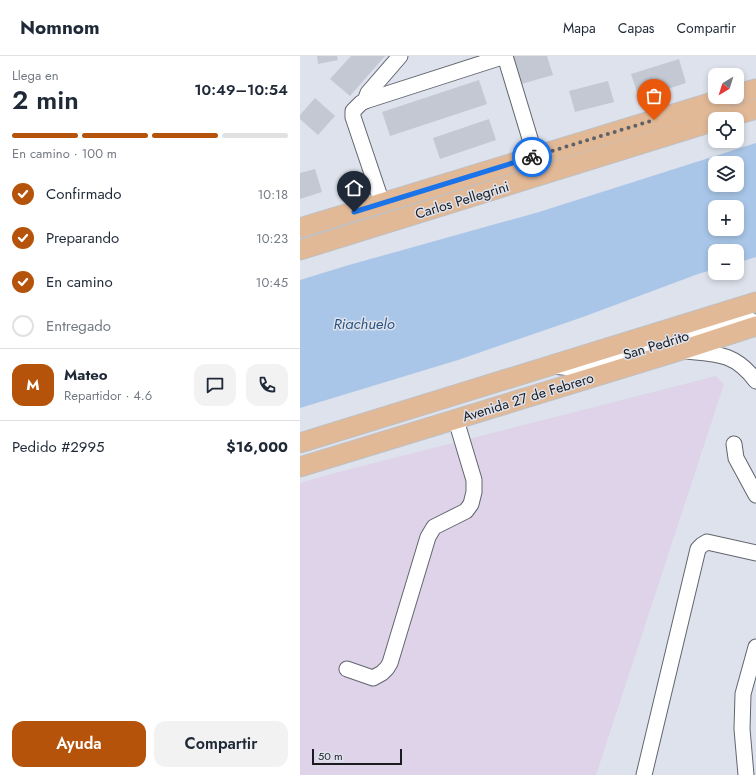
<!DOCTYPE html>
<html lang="es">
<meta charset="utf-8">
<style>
:root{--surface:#fff;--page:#f2f2f3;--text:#1f2937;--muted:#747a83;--line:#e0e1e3;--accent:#b45309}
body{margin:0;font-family:Jost,sans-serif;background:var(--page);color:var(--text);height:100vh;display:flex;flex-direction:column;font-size:15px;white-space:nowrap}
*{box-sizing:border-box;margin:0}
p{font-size:13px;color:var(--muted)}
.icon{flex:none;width:22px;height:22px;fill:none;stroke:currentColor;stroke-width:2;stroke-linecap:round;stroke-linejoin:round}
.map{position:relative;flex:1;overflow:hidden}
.panel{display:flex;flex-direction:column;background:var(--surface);width:300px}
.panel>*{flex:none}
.needle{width:26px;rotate:218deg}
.fabs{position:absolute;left:408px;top:12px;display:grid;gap:8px}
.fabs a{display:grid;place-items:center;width:36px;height:36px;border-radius:8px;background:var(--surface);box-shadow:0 2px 6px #0003;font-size:20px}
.scale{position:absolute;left:12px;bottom:10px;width:90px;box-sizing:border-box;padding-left:4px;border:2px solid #1a1c20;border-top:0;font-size:11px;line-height:14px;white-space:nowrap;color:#1a1c20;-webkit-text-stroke:3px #dde2ec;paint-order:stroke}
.pin{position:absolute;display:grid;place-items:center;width:34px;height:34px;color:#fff;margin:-41px -17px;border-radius:50% 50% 50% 0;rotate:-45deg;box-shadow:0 0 4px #0007}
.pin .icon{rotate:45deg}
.courier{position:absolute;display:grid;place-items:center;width:40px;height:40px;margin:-20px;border:3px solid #1a73e8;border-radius:50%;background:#fff;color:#222;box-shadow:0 1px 5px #0007}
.summary em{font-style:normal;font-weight:600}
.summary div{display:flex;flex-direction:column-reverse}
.summary{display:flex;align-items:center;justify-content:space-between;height:68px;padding:0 12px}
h1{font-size:26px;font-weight:600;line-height:30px}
.bar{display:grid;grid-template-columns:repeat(4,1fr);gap:6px 4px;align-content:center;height:48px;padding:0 12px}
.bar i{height:5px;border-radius:3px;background:var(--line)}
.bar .active{background:var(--accent)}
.bar p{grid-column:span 4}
.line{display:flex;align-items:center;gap:10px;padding:0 12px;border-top:1px solid var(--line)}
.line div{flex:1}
.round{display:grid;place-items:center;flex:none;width:42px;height:42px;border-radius:12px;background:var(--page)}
ol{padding:0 12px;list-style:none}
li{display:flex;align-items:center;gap:12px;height:44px}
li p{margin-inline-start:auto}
li .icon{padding:4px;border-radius:50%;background:var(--accent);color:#fff;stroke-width:4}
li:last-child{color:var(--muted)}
li i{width:22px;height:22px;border:2px solid var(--line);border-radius:50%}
.primary-button{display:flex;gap:8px;margin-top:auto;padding:8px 12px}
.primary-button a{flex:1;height:46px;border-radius:12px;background:var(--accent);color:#fff;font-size:16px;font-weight:600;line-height:46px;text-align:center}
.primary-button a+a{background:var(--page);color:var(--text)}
header{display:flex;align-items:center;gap:24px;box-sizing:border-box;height:56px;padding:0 20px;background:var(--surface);border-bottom:1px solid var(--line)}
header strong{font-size:19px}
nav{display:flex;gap:22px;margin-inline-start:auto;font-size:14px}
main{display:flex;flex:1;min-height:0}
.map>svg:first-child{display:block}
</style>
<header>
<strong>Nomnom</strong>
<nav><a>Mapa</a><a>Capas</a><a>Compartir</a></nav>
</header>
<main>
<section class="panel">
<div class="summary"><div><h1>2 min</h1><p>Llega en</p></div><em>10:49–10:54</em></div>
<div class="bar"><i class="active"></i><i class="active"></i><i class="active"></i><i></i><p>En camino · 100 m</p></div>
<ol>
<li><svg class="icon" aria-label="check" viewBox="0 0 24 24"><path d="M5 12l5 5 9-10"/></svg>Confirmado<p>10:18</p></li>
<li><svg class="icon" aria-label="check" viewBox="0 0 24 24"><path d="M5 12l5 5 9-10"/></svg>Preparando<p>10:23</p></li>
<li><svg class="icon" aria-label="check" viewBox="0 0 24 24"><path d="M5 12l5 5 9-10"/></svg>En camino<p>10:45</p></li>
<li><i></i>Entregado</li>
</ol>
<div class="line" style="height:72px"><b class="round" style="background:var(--accent);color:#fff">M</b><div><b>Mateo</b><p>Repartidor · 4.6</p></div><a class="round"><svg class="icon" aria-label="chat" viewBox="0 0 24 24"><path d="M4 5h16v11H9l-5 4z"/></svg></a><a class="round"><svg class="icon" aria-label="phone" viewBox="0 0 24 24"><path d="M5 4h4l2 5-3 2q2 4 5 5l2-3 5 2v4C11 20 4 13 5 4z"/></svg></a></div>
<div class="line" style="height:52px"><div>Pedido #2995</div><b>$16,000</b></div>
<div class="primary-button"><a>Ayuda</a><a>Compartir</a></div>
</section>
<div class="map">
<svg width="456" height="719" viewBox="0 0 456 719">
<rect width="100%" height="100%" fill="#dde2ec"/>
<polygon fill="#ded3e8" points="416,320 424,328 296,719 0,719 0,427 35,417"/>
<path fill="#a9c6e8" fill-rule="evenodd" d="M456,87V201L437,207V195H415V213L398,218L283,261L158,304L0,352V224L49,209L239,156ZM415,107H437V129H415ZM415,151H437V173H415Z"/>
<g fill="#c3c8d2">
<polygon points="17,0 37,0 38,4 18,8"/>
<polygon points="51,0 85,0 50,40 30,23"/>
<polygon points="214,0 247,0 253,19 218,29 210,1"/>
<polygon points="379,3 386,27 339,42 331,18"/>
<polygon points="179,24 187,48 90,80 82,56"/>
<polygon points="308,25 314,46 275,56 269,35"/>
<polygon points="15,42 35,60 18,79 0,63 0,59"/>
<polygon points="189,63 196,84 140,103 133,82"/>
<polygon points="15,113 22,136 0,143 0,117"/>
</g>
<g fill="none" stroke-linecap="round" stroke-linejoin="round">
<defs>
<g id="minor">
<polyline points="205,0 241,119"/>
<polyline points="65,45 68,37 100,0"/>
<polyline points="82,147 53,61 53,55 61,47 65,45 205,0"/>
<path d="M385,295C418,298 435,297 456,325"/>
<polyline points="254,310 279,313 445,262 452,265 456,270"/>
<polyline points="434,388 436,402 456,439"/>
<polyline points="47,613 73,622 82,617 87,612 90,607 128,481 134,471 166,455 171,448 174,436 174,424 156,364"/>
<polyline points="344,719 398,493 402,489 407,486 456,497"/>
<polyline points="446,719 442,673 443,638 456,591"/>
</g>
<g id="major">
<polyline points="437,38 456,33"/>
<polyline points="422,63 456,53"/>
<polyline points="0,172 429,41"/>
<polyline points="0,194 415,65"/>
<polyline points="0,387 456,246"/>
<polyline points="0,411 382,294 456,270"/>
</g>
</defs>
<use href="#minor" stroke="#61666e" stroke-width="17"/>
<use href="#major" stroke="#bfbfc1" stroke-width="21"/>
<use href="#minor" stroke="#fff" stroke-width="15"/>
<use href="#major" stroke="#e2b997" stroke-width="19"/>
</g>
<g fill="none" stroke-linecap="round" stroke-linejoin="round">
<polyline stroke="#5e6167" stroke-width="4" stroke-dasharray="0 7.2" points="232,101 354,64"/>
<polyline stroke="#1a73e8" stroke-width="5" points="54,156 232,101"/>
</g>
<g text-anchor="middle" stroke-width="3" stroke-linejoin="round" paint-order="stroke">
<g font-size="14" fill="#1a1c20" stroke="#dde2ec">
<text transform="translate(162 144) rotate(-17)" y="5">Carlos Pellegrini</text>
<text transform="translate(356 289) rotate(-17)" y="5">San Pedrito</text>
<text transform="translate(228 341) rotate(-17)" y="5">Avenida 27 de Febrero</text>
</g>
<g font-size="15" font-style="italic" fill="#2b5581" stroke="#dde2ec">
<text x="64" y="273">Riachuelo</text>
</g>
</g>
</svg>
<div class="fabs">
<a><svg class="needle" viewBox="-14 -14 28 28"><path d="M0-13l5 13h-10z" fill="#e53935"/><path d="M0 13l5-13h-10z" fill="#747a83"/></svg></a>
<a><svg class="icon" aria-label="locate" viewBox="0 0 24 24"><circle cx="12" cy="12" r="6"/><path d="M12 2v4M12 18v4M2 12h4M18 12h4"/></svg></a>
<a><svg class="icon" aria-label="layers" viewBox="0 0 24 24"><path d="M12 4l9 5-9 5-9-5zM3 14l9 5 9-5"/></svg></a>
<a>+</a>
<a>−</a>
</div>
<div class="scale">50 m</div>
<div class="pin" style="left:354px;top:64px;background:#ea580c"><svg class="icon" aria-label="bag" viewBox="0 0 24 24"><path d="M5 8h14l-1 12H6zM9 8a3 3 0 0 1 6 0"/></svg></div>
<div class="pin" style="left:54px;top:156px;background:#1f2937"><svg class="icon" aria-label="home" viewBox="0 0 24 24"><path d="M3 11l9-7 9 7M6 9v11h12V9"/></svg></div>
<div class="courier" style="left:232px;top:101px"><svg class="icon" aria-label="bike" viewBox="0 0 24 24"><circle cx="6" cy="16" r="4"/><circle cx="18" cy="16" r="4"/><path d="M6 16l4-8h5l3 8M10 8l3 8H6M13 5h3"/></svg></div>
</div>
</main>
